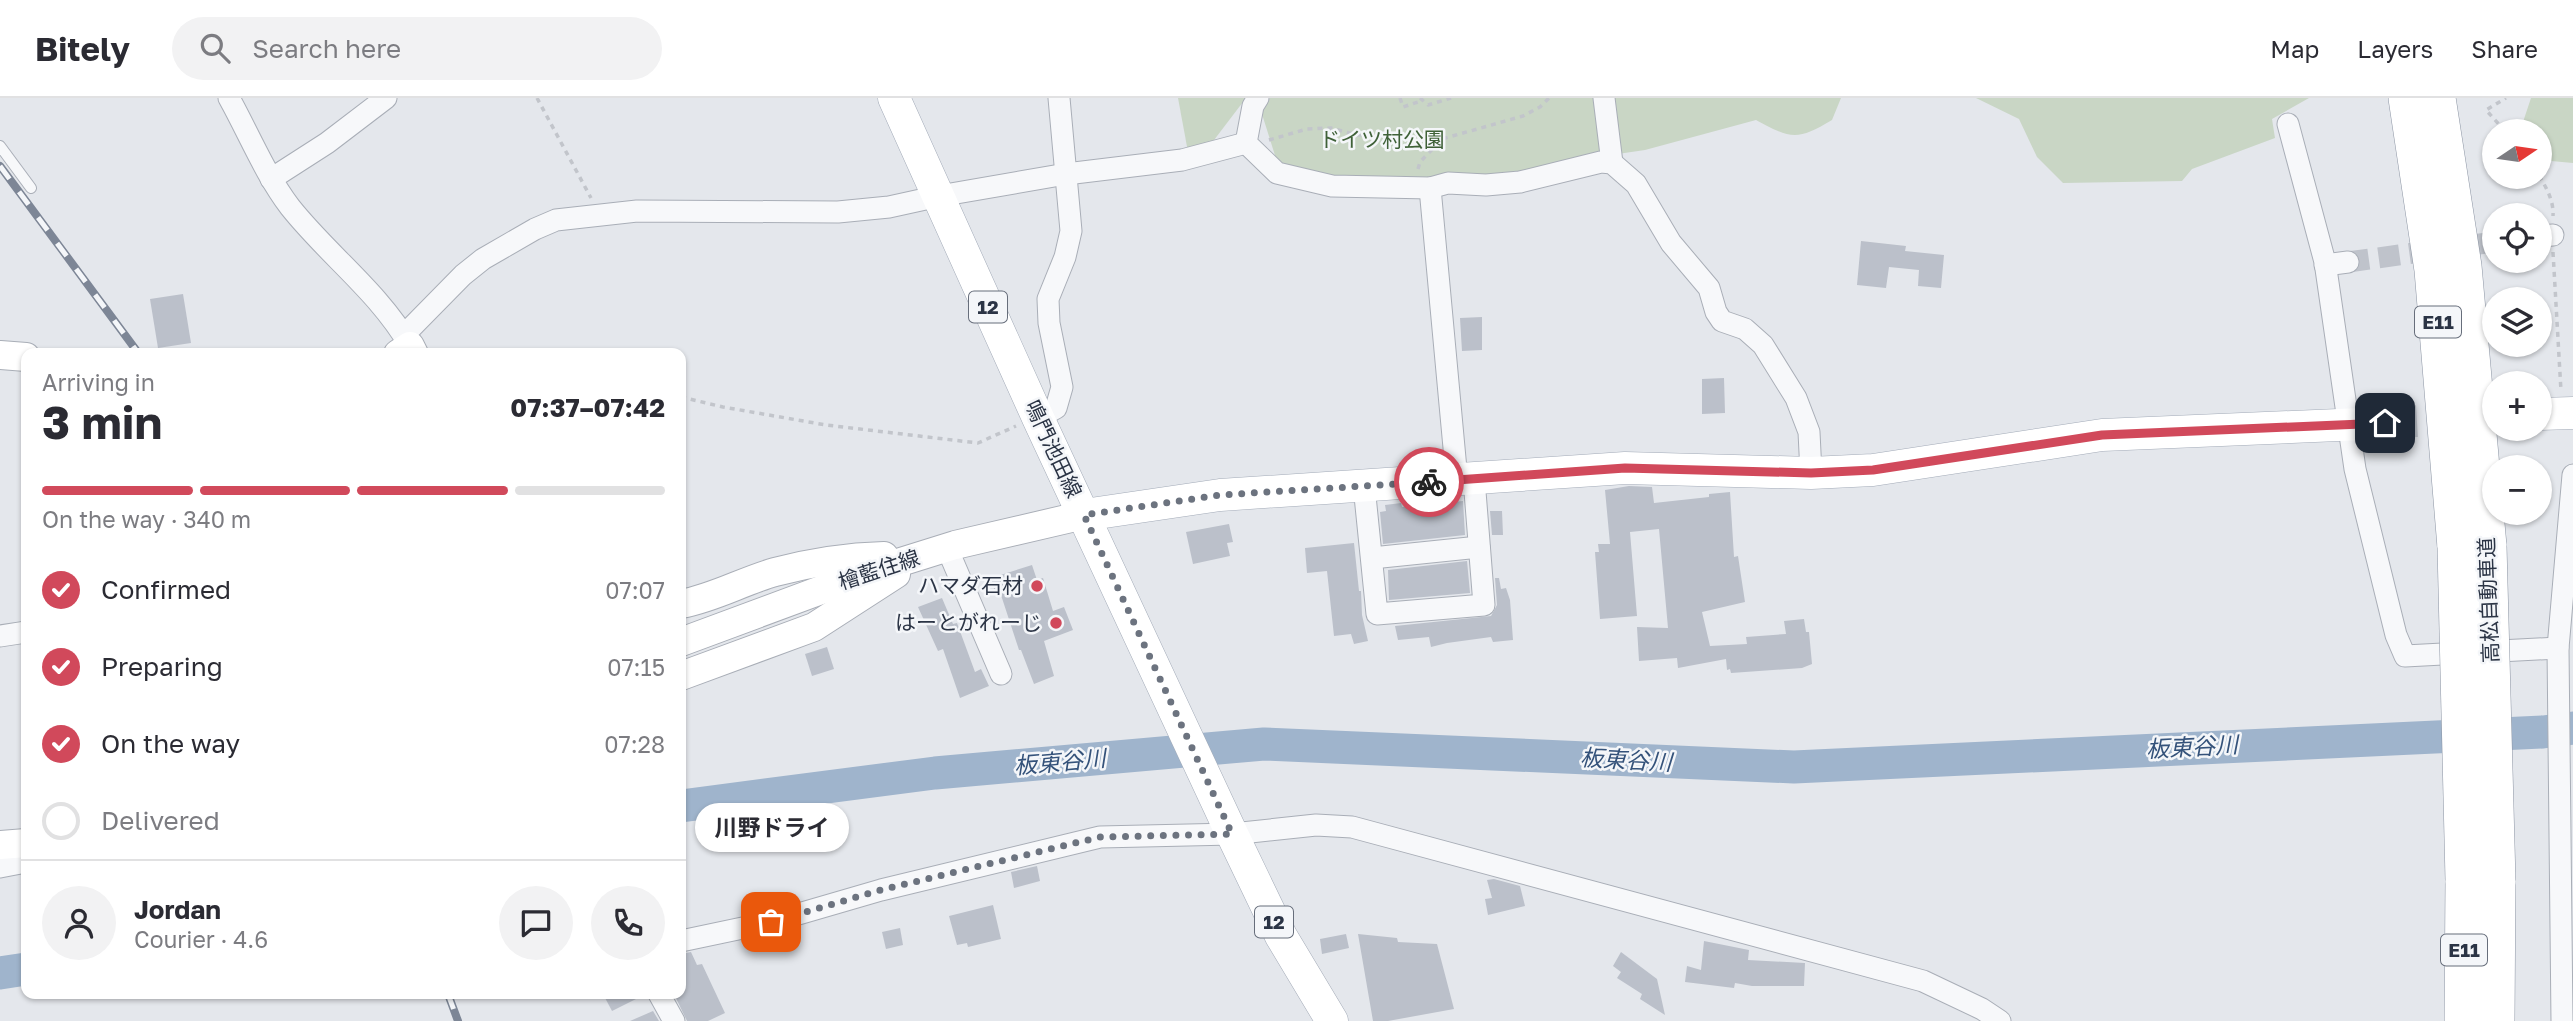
<!DOCTYPE html>
<meta charset="utf-8">
<style>
:root{--surface:#fff;--page:#f2f2f3;--text:#2b2b33;--muted:#7c7c81;--line:#e1e1e2;--accent:#d1495b}
body{margin:0;font-family:"Golos Text","Noto Sans JP",sans-serif;background:var(--page);color:var(--text);height:100vh;display:flex;flex-direction:column;font-size:26px;white-space:nowrap}
*{box-sizing:border-box;margin:0}
p{font-size:23px;color:var(--muted)}
.icon{flex:none;width:38px;height:38px;fill:none;stroke:currentColor;stroke-width:2;stroke-linecap:round;stroke-linejoin:round}
.map{position:relative;flex:1;overflow:hidden}
.panel{position:absolute;left:21px;top:250px;width:665px;height:651px;display:flex;flex-direction:column;background:var(--surface);border-radius:14px;box-shadow:0 2px 5px #0004}
.panel>*{flex:none}
.needle{width:46px;rotate:77deg}
.buttons{position:absolute;left:2482px;top:21px;display:grid;gap:14px}
.buttons a{display:grid;place-items:center;width:70px;height:70px;border-radius:50%;background:var(--surface);box-shadow:0 2px 5px #0004;font-size:35px}
.pin{position:absolute;display:grid;place-items:center;width:60px;height:60px;color:#fff;margin:-30px;border-radius:14px;box-shadow:0 4px 10px #0006}
.courier{position:absolute;display:grid;place-items:center;width:70px;height:70px;margin:-35px;border:5px solid #d1495b;border-radius:50%;background:#fff;color:#222;box-shadow:0 2px 9px #0007}
.bubble{position:absolute;height:49px;border-radius:24px;background:var(--surface);box-shadow:0 2px 5px #0004;font-size:23px;font-weight:700;line-height:49px;text-align:center}
.headline em{font-style:normal;font-weight:700}
.headline div{display:flex;flex-direction:column-reverse}
.headline{display:flex;align-items:center;justify-content:space-between;height:119px;padding:0 21px}
h1{font-size:46px;font-weight:700;line-height:52px}
.bar{display:grid;grid-template-columns:repeat(4,1fr);gap:10px 7px;align-content:center;height:84px;padding:0 21px}
.bar i{height:9px;border-radius:5px;background:var(--line)}
.bar .on{background:var(--accent)}
.bar p{grid-column:span 4}
.line{display:flex;align-items:center;gap:18px;padding:0 21px;border-top:2px solid var(--line)}
.line div{flex:1}
.round{display:grid;place-items:center;flex:none;width:74px;height:74px;border-radius:37px;background:var(--page)}
ol{padding:0 21px;list-style:none}
li{display:flex;align-items:center;gap:21px;height:77px}
li p{margin-inline-start:auto}
li .icon{padding:7px;border-radius:50%;background:var(--accent);color:#fff;stroke-width:4}
li:last-child{color:var(--muted)}
li i{width:38px;height:38px;border:4px solid var(--line);border-radius:50%}
header{display:flex;align-items:center;gap:42px;box-sizing:border-box;height:98px;padding:0 35px;background:var(--surface);border-bottom:2px solid var(--line)}
header strong{font-size:33px}
nav{display:flex;gap:38px;margin-inline-start:auto;font-size:24px}
.search{width:490px;height:63px;background:var(--page);display:flex;align-items:center;gap:18px;box-sizing:border-box;padding:0 24px;border-radius:38px;color:var(--muted);font-size:26px}
.map>svg:first-child{display:block}
</style>
<header>
<strong>Bitely</strong>
<div class="search"><svg class="icon" aria-label="search" viewBox="0 0 24 24"><circle cx="10" cy="10" r="6"/><path d="M15 15l6 6"/></svg>Search here</div>
<nav><a>Map</a><a>Layers</a><a>Share</a></nav>
</header>
<div class="map">
<svg width="2573" height="923" viewBox="0 0 2573 923">
<rect width="100%" height="100%" fill="#e4e7ec"/>
<g fill="#c9d6c5">
<polygon points="1178,0 1246,0 1211,46 1188,54"/>
<path d="M1270,0H1841L1832,22C1797,43 1791,41 1756,22L1645,52L1597,59L1519,77L1351,85L1279,70L1261,13Z"/>
<polygon points="1976,0 2309,0 2272,21 2275,40 2192,71 2182,83 2063,85 2037,59 2019,21"/>
<polygon points="2531,0 2573,0 2573,65 2539,62 2539,33 2520,33"/>
</g>
<g fill="none" stroke-linecap="round" stroke-linejoin="round">
<g stroke="#9fb4cc" stroke-width="33">
<polyline points="681,708 935,675 1264,646 1794,669 2543,634 2573,630"/>
<polyline points="0,875 26,871"/>
</g>
</g>
<g fill="#bbc0ca">
<polygon points="1861,143 1906,148 1905,153 1944,157 1941,190 1918,188 1919,172 1889,169 1886,190 1857,187"/>
<polygon points="183,196 191,245 158,250 150,201"/>
<polygon points="1482,219 1482,252 1462,253 1460,220"/>
<polygon points="1724,280 1725,315 1702,316 1702,281"/>
<polygon points="1629,388 1652,389 1654,405 1709,399 1709,396 1730,394 1734,459 1738,458 1745,504 1702,514 1710,548 1747,546 1746,539 1786,536 1784,523 1804,521 1806,534 1809,534 1812,566 1802,570 1731,575 1730,571 1727,572 1726,561 1678,570 1677,560 1639,563 1637,529 1668,530 1659,431 1630,434 1637,518 1600,521 1595,454 1599,454 1598,446 1610,446 1605,392"/>
<polygon points="1463,403 1465,437 1383,446 1380,414 1386,413 1385,407 1401,405 1402,409"/>
<polygon points="1490,413 1502,413 1503,437 1492,437"/>
<polygon points="1229,426 1233,444 1227,445 1230,458 1193,466 1186,434"/>
<polygon points="1354,445 1359,493 1361,493 1362,517 1368,543 1354,546 1351,536 1334,538 1327,473 1307,475 1305,450"/>
<polygon points="1467,463 1470,495 1389,502 1388,472"/>
<polygon points="1032,467 1037,482 1043,480 1053,513 1064,509 1073,532 1044,543 1054,578 1034,586 1021,552 1019,552 1001,497 996,498 991,480"/>
<polygon points="1495,480 1499,480 1501,491 1506,490 1510,502 1513,542 1493,544 1491,539 1447,545 1431,549 1429,539 1398,542 1395,528 1491,518 1497,507"/>
<polygon points="942,500 953,526 957,525 975,574 981,571 989,588 960,600 943,551 938,553 918,509"/>
<polygon points="827,549 834,571 812,578 805,556"/>
<polygon points="1037,768 1040,783 1014,790 1011,774"/>
<polygon points="1494,781 1520,788 1525,808 1488,817 1485,801 1492,800 1487,782"/>
<polygon points="993,807 1001,841 968,849 967,845 957,847 949,818"/>
<polygon points="900,830 903,847 886,851 882,834"/>
<polygon points="1346,836 1349,850 1322,856 1320,841"/>
<polygon points="1358,836 1397,840 1398,844 1437,846 1454,911 1388,923 1373,923"/>
<polygon points="1704,843 1749,852 1748,862 1805,865 1804,888 1752,888 1735,885 1734,890 1685,884 1687,868 1701,872"/>
<polygon points="691,854 697,867 702,866 725,915 708,923 687,923 674,896 681,896 681,856"/>
<polygon points="1621,854 1657,881 1665,917 1640,901 1642,896 1617,880 1621,874 1613,868"/>
<polygon points="603,896 646,896 612,913"/>
<polygon points="653,913 659,923 630,923"/>
</g>
<g fill="none" stroke-linecap="round" stroke-linejoin="round">
<polyline stroke="#bfc3cb" stroke-width="21" stroke-dasharray="21 10" stroke-linecap="butt" points="2348,164 2494,144"/>
<polyline stroke="#bfc3cb" stroke-width="32" stroke-dasharray="32 16" stroke-linecap="butt" points="2385,325 2471,320"/>
<defs>
<polyline id="lane" points="0,48 31,90"/>
<g id="street">
<path d="M229,0C249,36 265,76 290,109C328,157 379,194 410,248"/>
<polyline points="1258,0 1253,8 1246,45 1277,75 1332,88 1430,90 1448,85 1486,87 1520,84 1601,64 1612,65 1636,86 1671,145 1709,190 1716,214 1722,223 1745,231 1763,247 1796,300 1809,334 1811,375"/>
<polyline points="1604,0 1612,65"/>
<polyline points="2288,26 2325,164 2355,371 2396,537 2405,558 2558,550"/>
<polyline points="271,81 327,45 386,0"/>
<polyline points="1430,90 1457,382"/>
<polyline points="2539,138 2553,137"/>
<polyline points="2325,167 2348,164"/>
<polyline points="404,237 463,177 483,161 535,131 556,122 637,113 838,114 889,109 939,98 1066,76 1182,62 1246,45"/>
<polyline points="1038,320 1056,310 1062,289 1049,225 1048,201 1065,159 1071,133 1059,0"/>
<polyline points="1364,388 1377,516 1484,507 1474,381"/>
<polyline points="947,450 1001,576"/>
<polyline points="1372,460 1479,449"/>
<polyline points="0,538 26,534"/>
<polyline points="0,769 26,764"/>
<polyline points="681,843 771,824 881,792 1100,739 1232,736 1316,727 1352,729 1923,883 1982,911 2000,923"/>
<polyline points="659,896 674,923"/>
<polyline points="2562,923 2558,550 2573,377"/>
</g>
<g id="secondary">
<polyline points="398,256 410,248 414,256"/>
<polyline points="0,257 26,259"/>
<path d="M681,506C714,500 743,483 775,474C809,465 848,459 884,458"/>
<polyline points="681,544 875,472 955,447 1084,417"/>
<polyline points="681,578 814,529 896,476"/>
<polyline points="0,747 26,745"/>
</g>
<g id="primary">
<polyline points="894,0 1038,320 1232,736 1281,838 1332,923"/>
<polyline points="2539,316 2573,315"/>
<polyline points="1084,417 1220,397 1625,370 1811,375 1873,372 2102,337 2385,325"/>
</g>
<g id="highway">
<polyline points="2407,0 2433,172 2456,449"/>
<polyline points="2437,0 2463,168 2488,448"/>
<polyline points="2463,923 2464,782"/>
<polyline points="2496,923 2497,783"/>
</g>
</defs>
<use href="#lane" stroke="#a9aeb7" stroke-width="12"/>
<use href="#street" stroke="#a9aeb7" stroke-width="23"/>
<use href="#secondary" stroke="#a9aeb7" stroke-width="30"/>
<use href="#primary" stroke="#a3abb8" stroke-width="33"/>
<use href="#highway" stroke="#8b94a3" stroke-width="38"/>
<g stroke="#c2c5cb" stroke-width="3.5" stroke-dasharray="5 5" stroke-linecap="butt">
<polyline points="537,0 591,100"/>
<polyline points="1400,0 1403,9 1421,3"/>
<polyline points="1420,0 1428,7 1451,0"/>
<polyline points="2505,33 2486,12 2506,0"/>
<polyline points="1269,42 1307,31 1331,30 1357,37 1430,36 1442,41"/>
<polyline points="1418,71 1420,64 1442,41 1523,18 1540,9 1549,0"/>
<path d="M2539,78C2547,90 2554,104 2553,118"/>
<polyline points="2553,154 2561,293"/>
<polyline points="681,299 723,309 826,327 978,345 1016,328"/>
</g>
<use href="#lane" stroke="#f7f8fa" stroke-width="10"/>
<use href="#street" stroke="#f7f8fa" stroke-width="21"/>
<use href="#secondary" stroke="#fff" stroke-width="28"/>
<use href="#primary" stroke="#fff" stroke-width="32"/>
<use href="#highway" stroke="#fff" stroke-width="37"/>
<defs>
<g id="rail">
<polyline points="0,68 139,256"/>
<polyline points="448,896 458,923"/>
</g>
</defs>
<use href="#rail" stroke="#7d8696" stroke-width="8"/>
<use href="#rail" stroke="#f4f6f9" stroke-width="5" stroke-dasharray="16" stroke-linecap="butt"/>
<defs>
<g id="highway-bridge">
<polyline points="2488,448 2497,783"/>
<polyline points="2456,449 2464,782"/>
</g>
</defs>
<use href="#highway-bridge" stroke="#8b94a3" stroke-width="38" stroke-linecap="butt"/>
<use href="#highway-bridge" stroke="#fff" stroke-width="37"/>
</g>
<g fill="none" stroke-linecap="round" stroke-linejoin="round">
<polyline stroke="#6c737f" stroke-width="7" stroke-dasharray="0 12.6" points="771,824 881,792 1100,739 1232,736 1084,417 1220,397 1429,384"/>
<polyline stroke="#d1495b" stroke-width="9" points="1429,384 1625,370 1811,375 1873,372 2102,337 2385,325"/>
</g>
<g fill="#d1495b" stroke="#f4f6f9" stroke-width="2.5">
<circle cx="1037" cy="488" r="7"/>
<circle cx="1056" cy="525" r="7"/>
</g>
<g text-anchor="middle" stroke-width="5" stroke-linejoin="round" paint-order="stroke">
<g fill="#f4f6f9" stroke="#676e7b" stroke-width="2">
<rect x="969" y="193.5" width="38" height="31" rx="5"/>
<rect x="2415" y="208.5" width="46" height="31" rx="5"/>
<rect x="1255" y="808.5" width="38" height="31" rx="5"/>
<rect x="2441" y="836.5" width="46" height="31" rx="5"/>
</g>
<g font-size="19" font-weight="bold" fill="#2b3445">
<text x="988" y="216">12</text>
<text x="2438" y="231">E11</text>
<text x="1274" y="831">12</text>
<text x="2464" y="859">E11</text>
</g>
<g font-size="21" fill="#3f6138" stroke="#f4f6f9">
<text x="1382" y="49">ドイツ村公園</text>
</g>
<g font-size="21" fill="#2b3445" stroke="#f4f6f9">
<text transform="translate(1053 351) rotate(65)" y="7">鳴門池田線</text>
<text transform="translate(879 472) rotate(-18)" y="7">檜藍住線</text>
<text transform="translate(2489 502) rotate(-92)" y="7">高松自動車道</text>
</g>
<g font-size="21" fill="#2b3445" stroke="#f4f6f9" text-anchor="end">
<text x="1023" y="495">ハマダ石材</text>
<text x="1042" y="532">はーとがれーじ</text>
</g>
<g font-size="23" font-style="italic" fill="#34527a" stroke="#f4f6f9">
<text transform="translate(2192 649) rotate(-3)" y="8">板東谷川</text>
<text transform="translate(1626 662) rotate(3)" y="8">板東谷川</text>
<text transform="translate(1060 664) rotate(-5)" y="8">板東谷川</text>
</g>
</g>
</svg>
<div class="buttons">
<a><svg class="needle" viewBox="-14 -14 28 28"><path d="M0-13l5 13h-10z" fill="#e53935"/><path d="M0 13l5-13h-10z" fill="#7c7c81"/></svg></a>
<a><svg class="icon" aria-label="locate" viewBox="0 0 24 24"><circle cx="12" cy="12" r="6"/><path d="M12 2v4M12 18v4M2 12h4M18 12h4"/></svg></a>
<a><svg class="icon" aria-label="layers" viewBox="0 0 24 24"><path d="M12 4l9 5-9 5-9-5zM3 14l9 5 9-5"/></svg></a>
<a>+</a>
<a>−</a>
</div>
<div class="pin" style="left:771px;top:824px;background:#ea580c"><svg class="icon" aria-label="bag" viewBox="0 0 24 24"><path d="M5 8h14l-1 12H6zM9 8a3 3 0 0 1 6 0"/></svg></div>
<div class="pin" style="left:2385px;top:325px;background:#1f2937"><svg class="icon" aria-label="home" viewBox="0 0 24 24"><path d="M3 11l9-7 9 7M6 9v11h12V9"/></svg></div>
<div class="courier" style="left:1429px;top:384px"><svg class="icon" aria-label="bike" viewBox="0 0 24 24"><circle cx="6" cy="16" r="4"/><circle cx="18" cy="16" r="4"/><path d="M6 16l4-8h5l3 8M10 8l3 8H6M13 5h3"/></svg></div>
<div class="bubble" style="left:695px;top:705px;width:154px">川野ドライ</div>
<section class="panel">
<div class="headline"><div><h1>3 min</h1><p>Arriving in</p></div><em>07:37–07:42</em></div>
<div class="bar"><i class="on"></i><i class="on"></i><i class="on"></i><i></i><p>On the way · 340 m</p></div>
<ol>
<li><svg class="icon" aria-label="check" viewBox="0 0 24 24"><path d="M5 12l5 5 9-10"/></svg>Confirmed<p>07:07</p></li>
<li><svg class="icon" aria-label="check" viewBox="0 0 24 24"><path d="M5 12l5 5 9-10"/></svg>Preparing<p>07:15</p></li>
<li><svg class="icon" aria-label="check" viewBox="0 0 24 24"><path d="M5 12l5 5 9-10"/></svg>On the way<p>07:28</p></li>
<li><i></i>Delivered</li>
</ol>
<div class="line" style="height:126px"><a class="round"><svg class="icon" aria-label="person" viewBox="0 0 24 24"><circle cx="12" cy="8" r="4"/><path d="M4 21q1-7 8-7t8 7"/></svg></a><div><b>Jordan</b><p>Courier · 4.6</p></div><a class="round"><svg class="icon" aria-label="chat" viewBox="0 0 24 24"><path d="M4 5h16v11H9l-5 4z"/></svg></a><a class="round"><svg class="icon" aria-label="phone" viewBox="0 0 24 24"><path d="M5 4h4l2 5-3 2q2 4 5 5l2-3 5 2v4C11 20 4 13 5 4z"/></svg></a></div>
</section>
</div>
